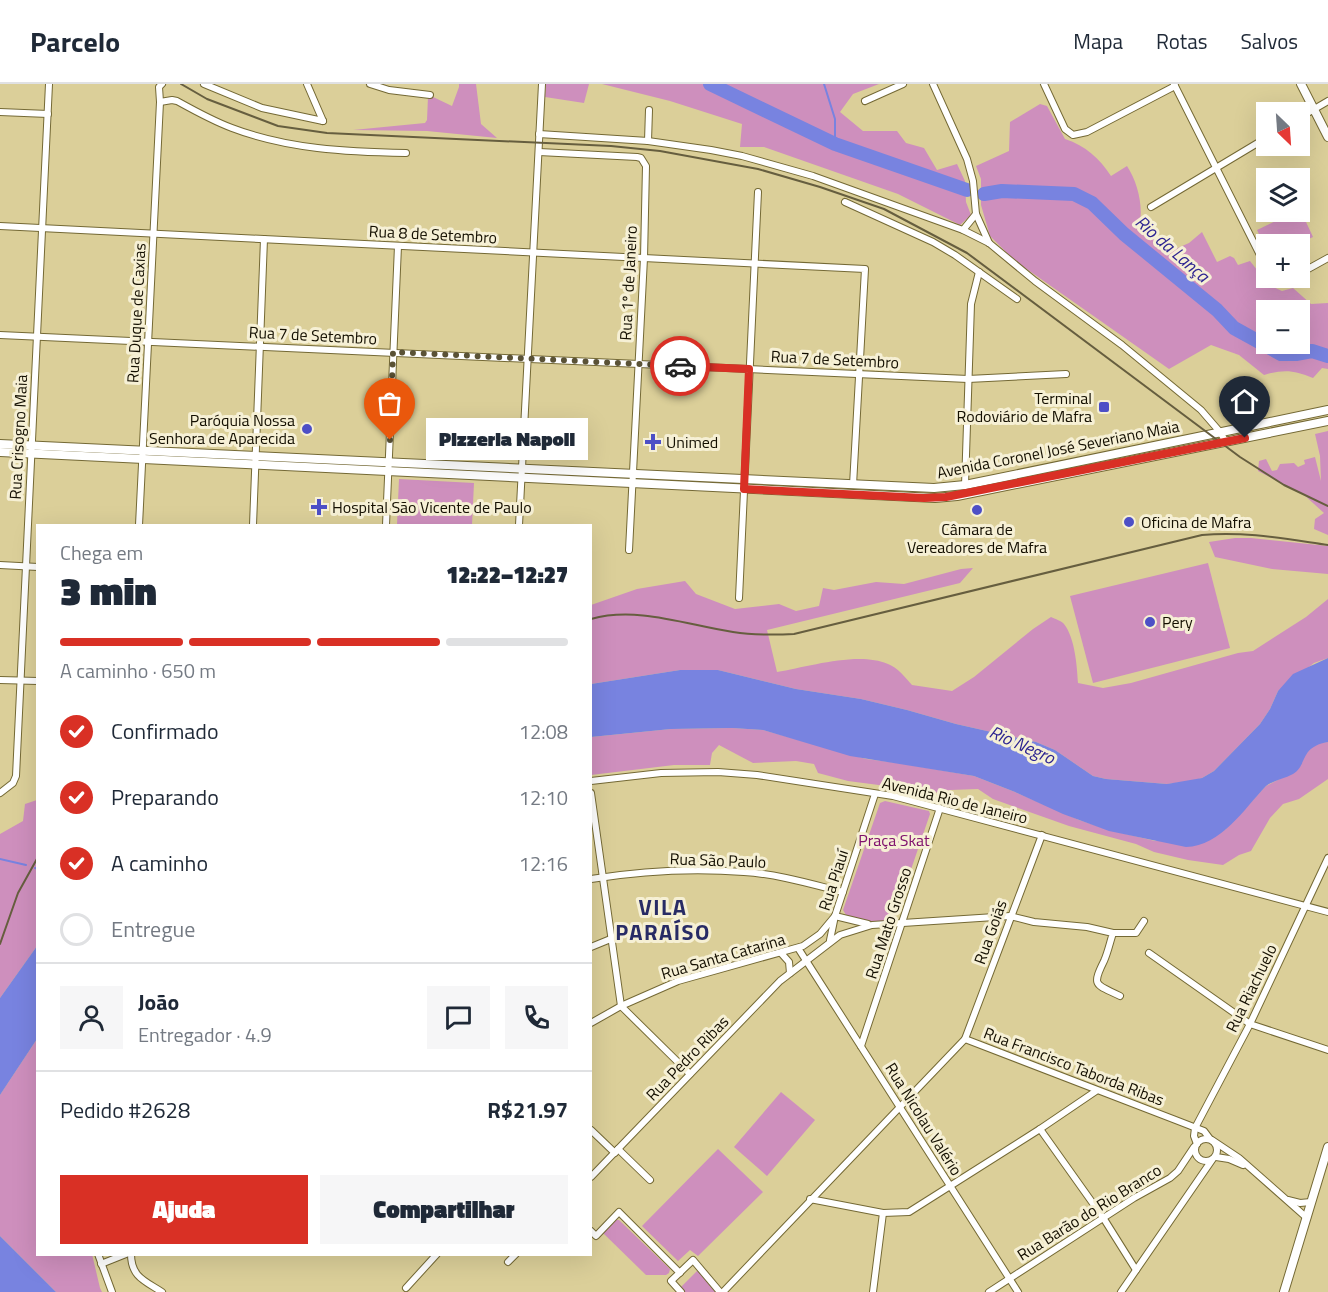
<!DOCTYPE html>
<html lang="pt">
<meta charset="utf-8">
<style>
:root{--surface:#fff;--page:#f6f6f7;--text:#1f2937;--muted:#747a83;--line:#e0e1e3;--accent:#d93025}
body{margin:0;font-family:"Titillium Web",sans-serif;background:var(--page);color:var(--text);height:100vh;display:flex;flex-direction:column;font-size:22px;white-space:nowrap}
*{box-sizing:border-box;margin:0}
p{font-size:20px;color:var(--muted)}
.icon{flex:none;width:33px;height:33px;fill:none;stroke:currentColor;stroke-width:2;stroke-linecap:round;stroke-linejoin:round}
.map{position:relative;flex:1;overflow:hidden}
.sheet{position:absolute;left:36px;top:440px;width:556px;height:732px;display:flex;flex-direction:column;background:var(--surface);border-radius:0px;box-shadow:0 6px 24px #0002}
.sheet>*{flex:none}
.needle{width:39px;rotate:155deg}
.buttons{position:absolute;left:1256px;top:18px;display:grid;gap:12px}
.buttons a{display:grid;place-items:center;width:54px;height:54px;border-radius:0px;background:var(--surface);box-shadow:0 6px 24px #0002;font-size:30px}
.pin{position:absolute;display:grid;place-items:center;width:51px;height:51px;color:#fff;margin:-62px -26px;border-radius:50% 50% 50% 0;rotate:-45deg;box-shadow:0 0 6px #0007}
.pin .icon{rotate:45deg}
.courier{position:absolute;display:grid;place-items:center;width:60px;height:60px;margin:-30px;border:4px solid #d93025;border-radius:50%;background:#fff;color:#222;box-shadow:0 2px 8px #0007}
.bubble{position:absolute;height:42px;border-radius:0px;background:var(--surface);box-shadow:0 6px 24px #0002;font-size:20px;font-weight:800;line-height:42px;text-align:center}
.headline em{font-style:normal;font-weight:800}
.headline div{display:flex;flex-direction:column-reverse}
.headline{display:flex;align-items:center;justify-content:space-between;height:102px;padding:0 24px}
h1{font-size:39px;font-weight:800;line-height:45px}
.bar{display:grid;grid-template-columns:repeat(4,1fr);gap:9px 6px;align-content:center;height:72px;padding:0 24px}
.bar i{height:8px;border-radius:4px;background:var(--line)}
.bar .current{background:var(--accent)}
.bar p{grid-column:span 4}
.line{display:flex;align-items:center;gap:15px;padding:0 24px;border-top:2px solid var(--line)}
.line div{flex:1}
.round{display:grid;place-items:center;flex:none;width:63px;height:63px;border-radius:0px;background:var(--page)}
ol{padding:0 24px;list-style:none}
li{display:flex;align-items:center;gap:18px;height:66px}
li p{margin-inline-start:auto}
li .icon{padding:6px;border-radius:50%;background:var(--accent);color:#fff;stroke-width:4}
li:last-child{color:var(--muted)}
li i{width:33px;height:33px;border:3px solid var(--line);border-radius:50%}
.primary-button{display:flex;gap:12px;margin-top:auto;padding:12px 24px}
.primary-button a{flex:1;height:69px;border-radius:0px;background:var(--accent);color:#fff;font-size:24px;font-weight:800;line-height:69px;text-align:center}
.primary-button a+a{background:var(--page);color:var(--text)}
header{display:flex;align-items:center;gap:36px;box-sizing:border-box;height:84px;padding:0 30px;background:var(--surface);border-bottom:2px solid var(--line)}
header strong{font-size:28px}
nav{display:flex;gap:33px;margin-inline-start:auto;font-size:21px}
.map>svg:first-child{display:block}
</style>
<header>
<strong>Parcelo</strong>
<nav><a>Mapa</a><a>Rotas</a><a>Salvos</a></nav>
</header>
<div class="map">
<svg width="1328" height="1208" viewBox="0 0 1328 1208">
<rect width="100%" height="100%" fill="#dbcf99"/>
<g fill="#ce8fbd" fill-rule="evenodd">
<polygon points="459,0 476,0 481,40 497,54 427,47 353,46 425,39 427,36 428,13 431,12 452,22 459,3"/>
<polygon points="546,0 589,0 584,19 545,13"/>
<polygon points="602,0 879,0 853,10 840,28 863,47 897,47 906,59 924,64 937,86 957,80 965,97 966,118 971,131 960,141 898,110 764,63 740,63 742,40 670,17"/>
<path d="M1040,20L1047,22L1065,55C1086,62 1099,74 1111,92L1127,82C1137,97 1143,120 1140,138L1149,143L1173,166L1189,159L1202,148L1217,178L1230,172L1234,174L1238,181L1250,177L1269,201L1282,207L1293,204L1311,220L1328,219V285L1322,284L1313,294C1294,286 1284,285 1264,291L1239,271L1211,261L1169,285L1014,176L990,152L981,121V95L976,82L1009,67L1010,38ZM1266,226H1299V260H1266Z"/>
<polygon points="1300,125 1313,153 1297,160 1266,160 1266,165 1257,146"/>
<polygon points="1328,347 1328,451 1314,445 1315,435 1324,429 1303,410 1258,387 1259,377 1266,375 1272,387 1277,386 1280,380 1294,379 1298,383 1305,380 1304,376 1315,373 1321,397 1320,372 1315,350"/>
<polygon points="399,395 474,399 472,441 397,441"/>
<polygon points="1235,454 1251,454 1328,462 1328,490 1272,485 1215,473 1209,458"/>
<polygon points="1208,479 1230,564 1093,599 1070,512"/>
<path d="M973,484L960,499L767,546L777,588C808,583 858,567 888,580C898,584 905,593 912,601L952,607L974,593L1033,545L1051,533C1055,535 1062,537 1064,540C1075,554 1077,582 1078,599L1103,604L1131,599L1238,569L1253,567L1306,533L1328,515V574L1314,579L1278,607L1270,625L1260,640L1214,687L1202,694L1191,697L1167,700L1106,695L1093,692L1055,666L1036,658L956,640L907,626L861,615L796,605L718,586H680L591,600V521L637,505L685,497L696,510L735,525L779,520L796,527L819,522L823,504L834,506L876,498L904,500L961,485Z"/>
<polygon points="732,644 763,646 866,675 898,679 974,692 1015,708 1079,736 1109,746 1155,757 1225,746 1266,702 1297,686 1304,672 1311,664 1319,659 1328,658 1328,695 1299,715 1283,720 1270,734 1251,767 1239,771 1223,781 1188,776 1154,768 1136,760 1069,742 993,715 978,705 950,706 940,709 848,697 818,689 814,680 796,677 753,679 719,661 712,669 710,681 674,681 591,691 591,653 671,645"/>
<polygon points="37,716 37,862 0,914 0,750 23,737 25,720"/>
<polygon points="885,717 929,727 930,730 892,841 889,842 846,831 843,826 880,719"/>
<polygon points="37,955 38,1170 92,1170 100,1204 102,1208 56,1208 0,1152 0,1011"/>
<polygon points="781,1008 815,1036 767,1092 734,1063"/>
<polygon points="718,1065 763,1108 698,1172 690,1166 678,1177 642,1142"/>
<polygon points="616,1136 619,1136 670,1185 669,1189 666,1191 646,1191 603,1149"/>
<polygon points="698,1186 718,1208 684,1208 680,1204"/>
</g>
<g fill="#7883e0">
<path d="M1328,574V658C1299,663 1308,681 1293,690C1284,695 1274,696 1266,702C1244,725 1221,762 1186,763L1109,747L1063,730L1015,708L974,692L850,672L763,646L732,644L671,645L591,653V600L680,586H718L796,605L861,615L907,626L956,640L1036,658L1055,666L1093,692L1106,695L1167,700L1202,694L1214,687L1260,640L1270,625L1278,607L1293,590Z"/>
<polygon points="37,862 37,955 0,1011 0,914"/>
<polygon points="0,1152 56,1208 0,1208"/>
</g>
<g fill="none" stroke-linecap="round" stroke-linejoin="round">
<g stroke="#7883e0" stroke-width="2">
<polyline points="824,0 835,35 835,60"/>
<polyline points="0,775 26,781"/>
<polyline points="35,784 38,785"/>
</g>
<g stroke="#7883e0" stroke-width="14">
<polyline points="710,0 835,60 967,106"/>
<polyline points="984,110 1002,107 1074,110 1092,119 1124,150 1217,226 1234,244 1281,270 1296,270 1312,267 1328,272"/>
</g>
<defs>
<g id="minor">
<polyline points="204,0 262,24 323,37"/>
<polyline points="307,0 323,37"/>
<polyline points="370,0 389,6 430,11"/>
<polyline points="933,0 967,75 973,97 976,130 989,159"/>
<polyline points="1044,0 1065,45 1073,51 1087,48 1175,2"/>
<polyline points="1174,0 1266,183"/>
<polyline points="865,17 903,0"/>
<path d="M160,18L172,16L177,17C195,27 213,37 232,44C287,65 347,68 406,69"/>
<polyline points="0,28 48,30"/>
<polyline points="1299,34 1328,17"/>
<polyline points="539,50 648,57 711,66 742,72 813,92 963,146 989,159 1035,197 1122,261 1201,326 1220,348 1226,358"/>
<polyline points="648,57 649,26"/>
<polyline points="539,68 637,73 641,74 646,82 644,174 629,466"/>
<polyline points="845,118 933,158 955,171 1017,215"/>
<polyline points="1151,123 1266,54"/>
<polyline points="0,142 865,185 853,401"/>
<polyline points="963,146 976,130"/>
<polyline points="1299,190 1328,174"/>
<polyline points="1275,194 1284,196 1292,194"/>
<polyline points="0,251 968,295 1066,290"/>
<polyline points="965,401 971,220 979,188"/>
<polyline points="139,441 160,18 159,3 162,0"/>
<polyline points="253,441 264,155"/>
<polyline points="386,441 398,162"/>
<polyline points="519,441 542,0"/>
<polyline points="0,481 38,483"/>
<polyline points="739,514 758,108"/>
<polyline points="0,596 38,597"/>
<polyline points="591,697 661,689 718,688 757,691 893,712 1328,828"/>
<polyline points="0,709 13,699 16,692 49,0"/>
<polyline points="591,709 621,922 690,990"/>
<path d="M591,795C641,787 693,784 744,788C777,790 811,800 843,808"/>
<polyline points="1113,849 1136,849 1144,837"/>
<polyline points="830,856 835,832 875,710"/>
<polyline points="591,863 613,854"/>
<polyline points="798,864 1018,1208"/>
<polyline points="781,869 789,878 790,889"/>
<polyline points="1149,869 1250,940 1328,966"/>
<polyline points="591,939 621,922 678,897 803,862 820,850 835,832 868,840"/>
<polyline points="965,955 1173,1035 1204,1047 1210,1055"/>
<polyline points="861,962 940,724"/>
<polyline points="1040,1045 1104,1135 1136,1186"/>
<polyline points="591,1046 615,1069"/>
<circle cx="1206" cy="1066" r="11"/>
<polyline points="1212,1056 1239,1074 1307,1134"/>
<polyline points="1197,1060 1194,1052 1195,1044 1250,940 1328,774"/>
<polyline points="618,1065 650,1096"/>
<polyline points="1216,1073 1229,1075 1243,1081"/>
<path d="M591,1093L780,897L840,851L872,841L1010,832L1034,838L1087,843L1113,849C1110,858 1108,868 1104,877C1091,903 1096,900 1120,912"/>
<polyline points="810,1115 883,1129 909,1128 1040,1045 1096,1007"/>
<polyline points="1288,1116 1300,1119 1311,1118"/>
<polyline points="591,1147 596,1152 619,1128 680,1189"/>
<polyline points="98,1170 112,1208"/>
<path d="M131,1170C131,1193 145,1197 162,1208"/>
<polyline points="508,1178 516,1170"/>
<polyline points="101,1180 126,1170"/>
<polyline points="406,1204 437,1170"/>
<polyline points="681,1208 671,1197 693,1176 720,1208"/>
<polyline points="723,1208 965,955 1042,751"/>
<polyline points="873,1208 883,1129"/>
<polyline points="989,1208 1134,1114 1170,1094 1178,1087 1194,1063"/>
<polyline points="1121,1208 1212,1076"/>
</g>
<g id="secondary">
<polyline points="1301,0 1328,53"/>
<polyline points="0,360 934,404 965,401 1328,326"/>
<polyline points="0,368 935,414 957,412 1328,337"/>
<polyline points="1284,1208 1328,1063"/>
</g>
</defs>
<use href="#minor" stroke="#746935" stroke-width="8"/>
<use href="#secondary" stroke="#746935" stroke-width="10"/>
<use href="#minor" stroke="#fff" stroke-width="6"/>
<use href="#secondary" stroke="#fff" stroke-width="8"/>
<g stroke="#665e3f" stroke-width="2">
<polyline points="181,0 207,15 278,42 327,49 611,62 660,67 758,85 820,103 884,125 967,169 1240,373 1284,401 1328,422"/>
<path d="M591,535C637,522 687,541 733,548C753,551 773,551 794,550L1202,451C1245,447 1286,455 1328,461"/>
<polyline points="0,860 18,809 38,773"/>
</g>
</g>
<g fill="none" stroke-linecap="round" stroke-linejoin="round">
<polyline stroke="#5a5236" stroke-width="6" stroke-dasharray="0 10.8" points="390,356 393,268 680,282"/>
<polyline stroke="#d93025" stroke-width="8" points="680,282 749,285 744,405 924,414 946,413 1245,354"/>
</g>
<g fill="#4d4fc6" stroke="#f6f0d5" stroke-width="2">
<rect x="1098" y="317" width="12" height="12" rx="3"/>
<circle cx="307" cy="345" r="6"/>
<path d="M650 349h6v6h6v6h-6v6h-6v-6h-6v-6h6z"/>
<path d="M316 414h6v6h6v6h-6v6h-6v-6h-6v-6h6z"/>
<circle cx="977" cy="426" r="6"/>
<circle cx="1129" cy="438" r="6"/>
<circle cx="1150" cy="538" r="6"/>
</g>
<g text-anchor="middle" stroke-width="6" stroke-linejoin="round" paint-order="stroke">
<g font-size="16" fill="#140f00" stroke="#f6f0d5">
<text transform="translate(433 150) rotate(3)" y="6">Rua 8 de Setembro</text>
<text transform="translate(628 199) rotate(-87)" y="6">Rua 1º de Janeiro</text>
<text transform="translate(136 229) rotate(-87)" y="6">Rua Duque de Caxias</text>
<text transform="translate(313 251) rotate(3)" y="6">Rua 7 de Setembro</text>
<text transform="translate(835 275) rotate(3)" y="6">Rua 7 de Setembro</text>
<text transform="translate(18 353) rotate(-87)" y="6">Rua Crisogno Maia</text>
<text transform="translate(1058 365) rotate(-11)" y="6">Avenida Coronel José Severiano Maia</text>
<text transform="translate(955 716) rotate(14)" y="6">Avenida Rio de Janeiro</text>
<text transform="translate(718 776) rotate(2)" y="6">Rua São Paulo</text>
<text transform="translate(833 796) rotate(-72)" y="6">Rua Piauí</text>
<text transform="translate(888 839) rotate(-72)" y="6">Rua Mato Grosso</text>
<text transform="translate(990 848) rotate(-70)" y="6">Rua Goiás</text>
<text transform="translate(723 872) rotate(-16)" y="6">Rua Santa Catarina</text>
<text transform="translate(1251 904) rotate(-64)" y="6">Rua Riachuelo</text>
<text transform="translate(687 974) rotate(-46)" y="6">Rua Pedro Ribas</text>
<text transform="translate(1074 982) rotate(21)" y="6">Rua Francisco Taborda Ribas</text>
<text transform="translate(924 1035) rotate(58)" y="6">Rua Nicolau Valério</text>
<text transform="translate(1089 1128) rotate(-32)" y="6">Rua Barão do Rio Branco</text>
</g>
<g font-size="16" fill="#140f00" stroke="#f6f0d5" text-anchor="start">
<text x="1092" y="320" text-anchor="end">Terminal<tspan x="1092" dy="18">Rodoviário de Mafra</tspan></text>
<text x="295" y="342" text-anchor="end">Paróquia Nossa<tspan x="295" dy="18">Senhora de Aparecida</tspan></text>
<text x="666" y="364">Unimed</text>
<text x="332" y="429">Hospital São Vicente de Paulo</text>
<text x="1141" y="444">Oficina de Mafra</text>
<text x="977" y="451" text-anchor="middle">Câmara de<tspan x="977" dy="18">Vereadores de Mafra</tspan></text>
<text x="1162" y="544">Pery</text>
</g>
<g font-size="16" fill="#80126d" stroke="#f6f0d5">
<text x="894" y="762">Praça Skat</text>
</g>
<g font-size="18" font-style="italic" fill="#2d2491" stroke="#f6f0d5">
<text transform="translate(1172 165) rotate(41)" y="6">Rio da Lança</text>
<text transform="translate(1022 661) rotate(24)" y="6">Rio Negro</text>
</g>
<g font-size="22" font-weight="bold" letter-spacing="1.5" fill="#282b65" stroke="#f6f0d5">
<text x="663" y="831">VILA<tspan x="663" dy="25">PARAÍSO</tspan></text>
</g>
</g>
</svg>
<div class="buttons">
<a><svg class="needle" viewBox="-14 -14 28 28"><path d="M0-13l5 13h-10z" fill="#e53935"/><path d="M0 13l5-13h-10z" fill="#747a83"/></svg></a>
<a><svg class="icon" aria-label="layers" viewBox="0 0 24 24"><path d="M12 4l9 5-9 5-9-5zM3 14l9 5 9-5"/></svg></a>
<a>+</a>
<a>−</a>
</div>
<div class="pin" style="left:390px;top:356px;background:#ea580c"><svg class="icon" aria-label="bag" viewBox="0 0 24 24"><path d="M5 8h14l-1 12H6zM9 8a3 3 0 0 1 6 0"/></svg></div>
<div class="pin" style="left:1245px;top:354px;background:#1f2937"><svg class="icon" aria-label="home" viewBox="0 0 24 24"><path d="M3 11l9-7 9 7M6 9v11h12V9"/></svg></div>
<div class="courier" style="left:680px;top:282px"><svg class="icon" aria-label="car" viewBox="0 0 24 24"><path d="M5 17H2v-5l4-1 3-4h7l3 4 3 1v5h-3M9 17h6M6 11h13"/><circle cx="7" cy="17" r="2"/><circle cx="17" cy="17" r="2"/></svg></div>
<div class="bubble" style="left:426px;top:334px;width:162px">Pizzeria Napoli</div>
<section class="sheet">
<div class="headline"><div><h1>3 min</h1><p>Chega em</p></div><em>12:22–12:27</em></div>
<div class="bar"><i class="current"></i><i class="current"></i><i class="current"></i><i></i><p>A caminho · 650 m</p></div>
<ol>
<li><svg class="icon" aria-label="check" viewBox="0 0 24 24"><path d="M5 12l5 5 9-10"/></svg>Confirmado<p>12:08</p></li>
<li><svg class="icon" aria-label="check" viewBox="0 0 24 24"><path d="M5 12l5 5 9-10"/></svg>Preparando<p>12:10</p></li>
<li><svg class="icon" aria-label="check" viewBox="0 0 24 24"><path d="M5 12l5 5 9-10"/></svg>A caminho<p>12:16</p></li>
<li><i></i>Entregue</li>
</ol>
<div class="line" style="height:108px"><a class="round"><svg class="icon" aria-label="person" viewBox="0 0 24 24"><circle cx="12" cy="8" r="4"/><path d="M4 21q1-7 8-7t8 7"/></svg></a><div><b>João</b><p>Entregador · 4.9</p></div><a class="round"><svg class="icon" aria-label="chat" viewBox="0 0 24 24"><path d="M4 5h16v11H9l-5 4z"/></svg></a><a class="round"><svg class="icon" aria-label="phone" viewBox="0 0 24 24"><path d="M5 4h4l2 5-3 2q2 4 5 5l2-3 5 2v4C11 20 4 13 5 4z"/></svg></a></div>
<div class="line" style="height:78px"><div>Pedido #2628</div><b>R$21.97</b></div>
<div class="primary-button"><a>Ajuda</a><a>Compartilhar</a></div>
</section>
</div>
